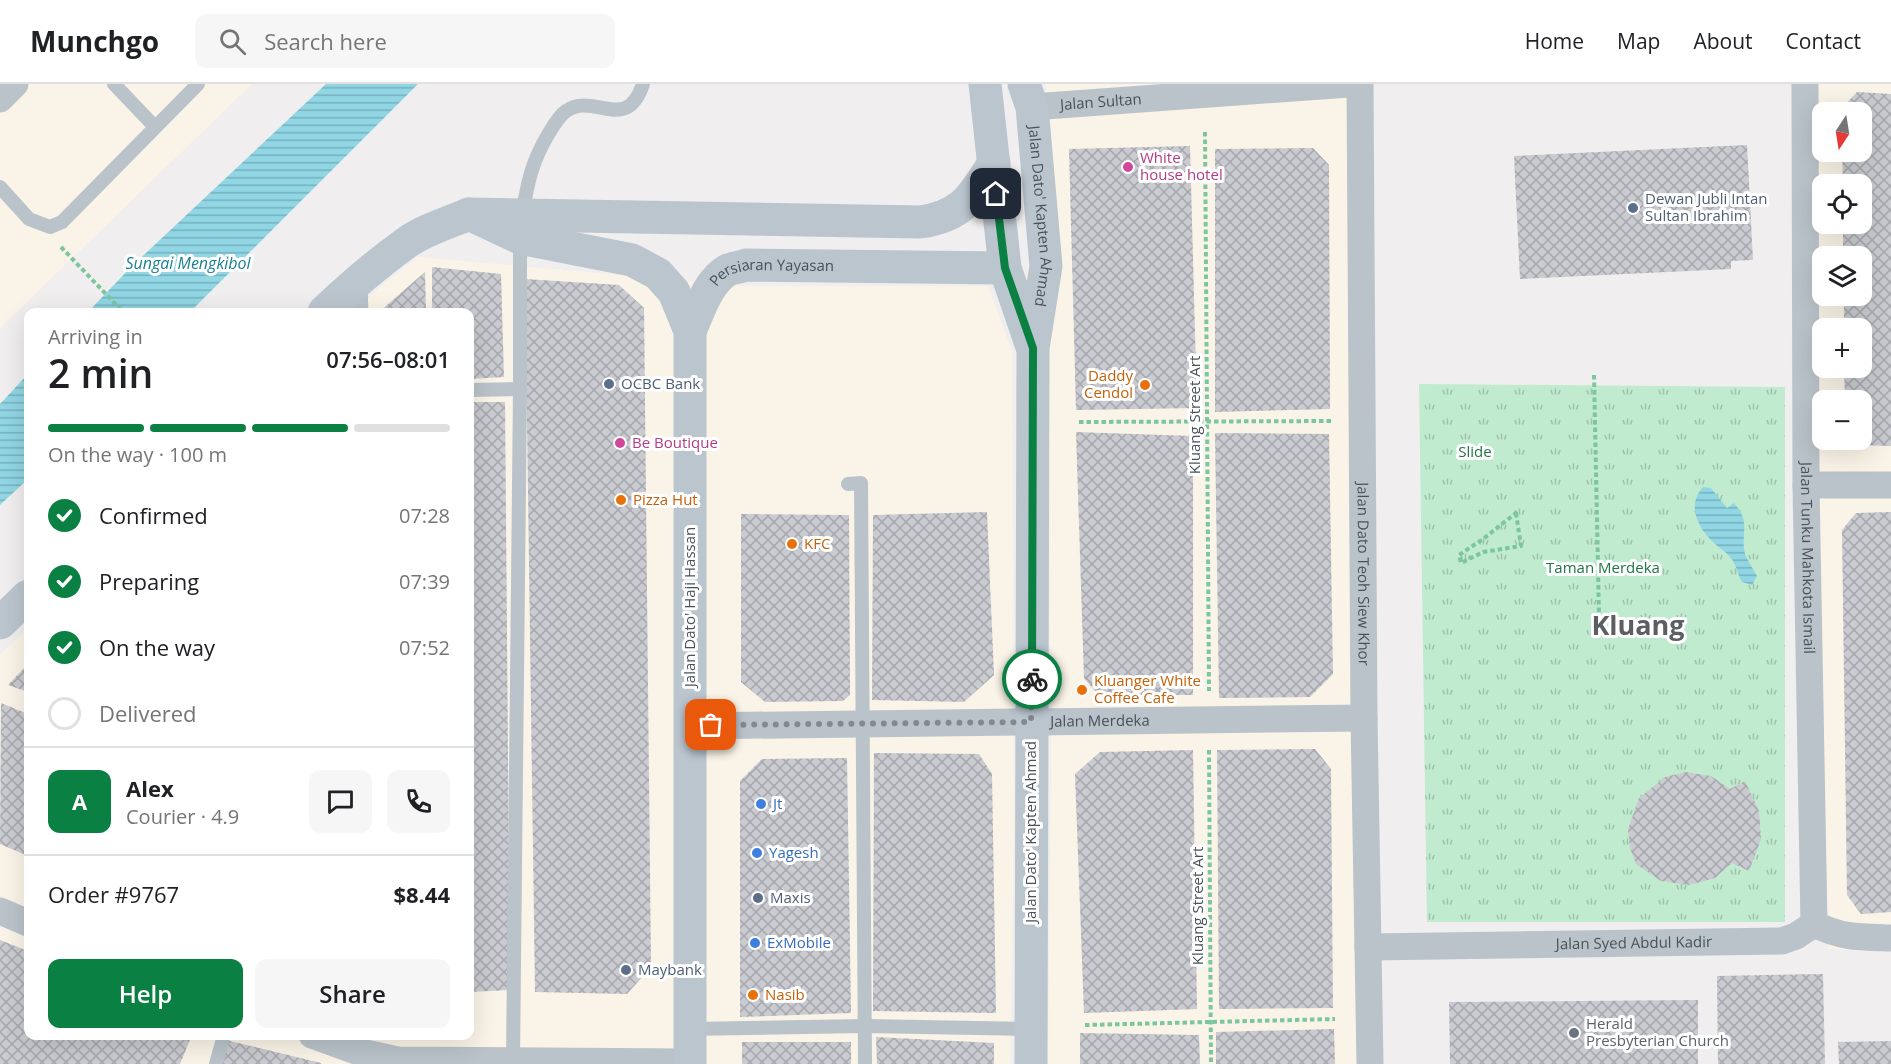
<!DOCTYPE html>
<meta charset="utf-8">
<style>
:root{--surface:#fff;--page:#f6f6f6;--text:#202124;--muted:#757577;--line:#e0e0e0;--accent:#0b8043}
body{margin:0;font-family:"Open Sans",sans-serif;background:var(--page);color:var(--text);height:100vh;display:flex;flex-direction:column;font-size:22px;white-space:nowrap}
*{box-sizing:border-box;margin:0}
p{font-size:20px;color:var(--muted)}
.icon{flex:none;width:33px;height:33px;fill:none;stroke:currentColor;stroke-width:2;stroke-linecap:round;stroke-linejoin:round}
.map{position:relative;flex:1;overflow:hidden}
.drawer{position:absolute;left:24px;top:224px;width:450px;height:732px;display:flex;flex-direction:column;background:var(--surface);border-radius:12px;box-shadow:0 6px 24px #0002}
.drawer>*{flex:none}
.needle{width:39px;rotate:192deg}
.buttons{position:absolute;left:1812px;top:18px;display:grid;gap:12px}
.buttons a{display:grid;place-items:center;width:60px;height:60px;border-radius:12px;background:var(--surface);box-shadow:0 6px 24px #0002;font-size:30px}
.pin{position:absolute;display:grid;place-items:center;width:51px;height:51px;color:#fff;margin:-26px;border-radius:12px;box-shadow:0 3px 9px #0006}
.courier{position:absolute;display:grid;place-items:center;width:60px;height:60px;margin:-30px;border:4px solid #0b8043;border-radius:50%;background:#fff;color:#222;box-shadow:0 2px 8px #0007}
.summary em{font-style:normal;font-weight:600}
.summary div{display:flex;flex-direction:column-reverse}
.summary{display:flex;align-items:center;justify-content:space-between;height:102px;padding:0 24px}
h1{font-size:39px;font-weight:600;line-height:45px}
.bar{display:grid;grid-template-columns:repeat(4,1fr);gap:9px 6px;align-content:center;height:72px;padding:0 24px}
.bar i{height:8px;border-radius:4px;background:var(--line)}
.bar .active{background:var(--accent)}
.bar p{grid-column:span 4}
.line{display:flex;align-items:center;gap:15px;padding:0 24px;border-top:2px solid var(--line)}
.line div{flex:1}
.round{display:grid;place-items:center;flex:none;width:63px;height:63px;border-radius:12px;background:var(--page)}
ol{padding:0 24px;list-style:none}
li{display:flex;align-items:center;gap:18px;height:66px}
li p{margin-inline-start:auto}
li .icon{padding:6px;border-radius:50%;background:var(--accent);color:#fff;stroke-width:4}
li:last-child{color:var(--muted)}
li i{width:33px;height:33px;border:3px solid var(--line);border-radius:50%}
.action{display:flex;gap:12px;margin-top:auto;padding:12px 24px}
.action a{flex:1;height:69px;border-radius:12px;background:var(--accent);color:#fff;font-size:24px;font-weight:600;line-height:69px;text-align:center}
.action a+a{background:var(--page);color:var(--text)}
header{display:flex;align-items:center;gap:36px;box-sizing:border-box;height:84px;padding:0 30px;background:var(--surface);border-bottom:2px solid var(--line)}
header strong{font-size:28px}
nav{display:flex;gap:33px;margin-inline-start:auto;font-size:21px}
.search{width:420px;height:54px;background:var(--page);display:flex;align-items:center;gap:15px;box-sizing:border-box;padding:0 21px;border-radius:12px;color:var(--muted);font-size:22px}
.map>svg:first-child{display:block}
</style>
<header>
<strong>Munchgo</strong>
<div class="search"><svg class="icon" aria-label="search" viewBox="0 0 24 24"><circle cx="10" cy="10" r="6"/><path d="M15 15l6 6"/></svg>Search here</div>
<nav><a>Home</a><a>Map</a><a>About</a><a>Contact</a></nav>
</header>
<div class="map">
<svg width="1891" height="980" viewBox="0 0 1891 980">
<defs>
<pattern id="grass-tufts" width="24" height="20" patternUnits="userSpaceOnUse" patternTransform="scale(1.5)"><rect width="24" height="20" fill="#c0ebcf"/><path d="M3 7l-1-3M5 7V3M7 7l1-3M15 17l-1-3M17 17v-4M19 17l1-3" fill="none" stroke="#9ec1ab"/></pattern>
<pattern id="water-rules" width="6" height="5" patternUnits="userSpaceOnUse" patternTransform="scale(1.5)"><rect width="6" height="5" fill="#90d6e4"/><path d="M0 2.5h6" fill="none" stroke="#78b0bc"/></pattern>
<pattern id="building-cross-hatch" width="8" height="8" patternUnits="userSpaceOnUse" patternTransform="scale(1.5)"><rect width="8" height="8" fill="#c9cbd0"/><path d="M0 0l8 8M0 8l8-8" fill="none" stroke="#a5a7ac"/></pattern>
</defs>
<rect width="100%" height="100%" fill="#f0eeee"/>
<g fill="#faf4e8" fill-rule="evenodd">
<polygon points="0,0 252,0 0,244"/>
<polygon points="1046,0 1370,0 1380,980 1048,980 1051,692"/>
<path d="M1815,0H1891V867L1828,865L1820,576ZM1822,28H1862V68H1822ZM1822,100H1862V140H1822ZM1822,172H1862V212H1822ZM1822,244H1862V284H1822ZM1822,316H1862V356H1822Z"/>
<polygon points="417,173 742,202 988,202 1012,268 1014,741 1010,980 0,980 0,571 28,544 28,951 470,951 470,228 354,228 379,204"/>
</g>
<polygon fill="url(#grass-tufts)" points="1419,300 1785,303 1785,838 1427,838"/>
<g fill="url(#water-rules)">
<polygon points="326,0 418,0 190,228 88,228 131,183"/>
<polygon points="28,290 28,395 0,421 0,320"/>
<path d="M1703,403L1711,404L1727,424L1734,419C1750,438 1742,444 1744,465C1745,474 1753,484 1757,492L1752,501L1742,498C1737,489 1737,481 1730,473C1725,467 1718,463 1712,457C1697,443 1687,420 1703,403Z"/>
</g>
<g fill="url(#building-cross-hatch)">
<polygon points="1857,8 1891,10 1891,362 1860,361 1854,356 1862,356 1862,316 1845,316 1844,284 1862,284 1862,244 1844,244 1844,212 1862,212 1862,172 1843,172 1843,140 1862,140 1862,100 1843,100 1842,68 1862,68 1862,28 1842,28 1842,24"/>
<polygon points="1747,61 1753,176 1731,177 1731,185 1520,195 1514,72"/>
<polygon points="1190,62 1197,324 1076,326 1069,65"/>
<polygon points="1313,64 1329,81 1330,325 1215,328 1215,65"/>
<polygon points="432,183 501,190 504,293 470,295 470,228 432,228"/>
<polygon points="425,188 426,228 379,228"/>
<polygon points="525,195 619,201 644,224 651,883 627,910 535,908"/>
<polygon points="470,318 505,318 510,906 470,908"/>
<polygon points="1076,348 1193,352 1193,611 1098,611 1084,594"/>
<polygon points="1215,349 1329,350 1333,590 1310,613 1219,614"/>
<polygon points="987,428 994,591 964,618 872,616 873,431"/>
<polygon points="1891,428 1891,828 1861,830 1847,811 1842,446 1856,429"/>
<polygon points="741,430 849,431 850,611 843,617 765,618 741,598"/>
<polygon points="28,580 28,608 8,601"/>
<polygon points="1,619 28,630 28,772 0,760"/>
<polygon points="1315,665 1331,685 1333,924 1219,925 1217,666"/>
<polygon points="1193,666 1197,925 1084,929 1075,690 1100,668"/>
<polygon points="874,669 979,670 992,690 996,929 873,927"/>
<polygon points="847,674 851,929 740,933 740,697 762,675"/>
<polygon points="1686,688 1711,692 1730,705 1745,697 1759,727 1761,755 1749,787 1732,779 1715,794 1689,801 1661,797 1636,780 1630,764 1628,745 1639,714 1665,693"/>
<polygon points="0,856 28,867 28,951 192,951 180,980 0,980"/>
<polygon points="1823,890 1825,980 1718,980 1717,892"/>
<polygon points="1698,916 1698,980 1450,980 1449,918"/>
<polygon points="1334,945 1335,980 1216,980 1216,948"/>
<polygon points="1080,949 1199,951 1200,980 1080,980"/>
<polygon points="876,953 994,959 994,980 877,980"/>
<polygon points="226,956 321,979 321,980 220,980"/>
<polygon points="1891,957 1891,980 1839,980 1838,958"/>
<rect x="742" y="958" width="109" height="22"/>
</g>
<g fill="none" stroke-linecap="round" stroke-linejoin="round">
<g stroke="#7bc69e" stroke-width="4" stroke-dasharray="4.5 3" stroke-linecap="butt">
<polyline points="1205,48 1209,607"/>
<polyline points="61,163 123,228"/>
<polyline points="1594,291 1599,532"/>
<polyline points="1079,338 1333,337"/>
<polygon points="1516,429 1521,462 1483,468 1461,479 1459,471 1483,455"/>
<polyline points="1209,666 1211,980"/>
<polyline points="1085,941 1335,935"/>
</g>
<g stroke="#bac3ca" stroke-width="14">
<polyline points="114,0 155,43"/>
<polyline points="0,103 29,135 50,143 62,138 198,0"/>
<path d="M522,131C528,98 531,79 549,49C554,41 559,32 566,27C594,7 626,51 643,0"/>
<polyline points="470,306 520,305"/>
<polyline points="848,400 861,399 865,980"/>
<polyline points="689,945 865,942 1032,945"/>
<polyline points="513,977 520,305 520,154"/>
<polyline points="216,980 224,951"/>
</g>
<g stroke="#bac3ca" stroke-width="27">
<path id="s1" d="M1360,0L1364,634L1370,980"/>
<path id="s2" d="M1805,0L1806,401L1814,840"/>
<polyline points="0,15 15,0"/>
<path id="s3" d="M1032,23L1349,0"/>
<polyline points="354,202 355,228"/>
<polyline points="1806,401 1891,401"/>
<path id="s4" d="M690,642L1364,634"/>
<polyline points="0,827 28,839"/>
<path d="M1814,840C1842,854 1860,853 1891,854"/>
<path id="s5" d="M1368,863L1782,857L1796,852L1814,840"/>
<polyline points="312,951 356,967 398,976 690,978"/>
</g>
<g stroke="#bbc5ce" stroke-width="33">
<polyline points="985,0 1005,184 1031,260"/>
<path id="s6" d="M1024,0L1032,23L1046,182L1033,264L1031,980"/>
<polyline points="469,130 520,154 632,176 658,190 674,208 690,247 690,980"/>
<path d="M324,228C349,204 377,180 406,159C424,146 448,139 469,130L920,138C963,132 972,113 994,79"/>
<path id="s7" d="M690,247C699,227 708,197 728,186C733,184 741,183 746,181L1005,184"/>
<polyline points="0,539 28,512"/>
</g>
</g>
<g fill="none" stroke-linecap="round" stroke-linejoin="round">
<polyline stroke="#83898e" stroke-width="6" stroke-dasharray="0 10.8" points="711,641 1031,638 1032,595"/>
<polyline stroke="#0b8043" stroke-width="8" points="996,110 1005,184 1033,264 1032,595"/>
</g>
<g fill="#d1479c" stroke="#fff" stroke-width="2">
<circle cx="1128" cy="83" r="6"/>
<circle cx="620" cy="359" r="6"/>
</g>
<g fill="#5c6f8a" stroke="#fff" stroke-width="2">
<circle cx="1633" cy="124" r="6"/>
<circle cx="609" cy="300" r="6"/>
<circle cx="758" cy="814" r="6"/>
<circle cx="626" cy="886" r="6"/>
</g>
<g fill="#e8710a" stroke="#fff" stroke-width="2">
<circle cx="1145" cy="301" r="6"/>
<circle cx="621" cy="416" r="6"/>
<circle cx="792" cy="460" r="6"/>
<circle cx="1082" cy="606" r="6"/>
<circle cx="753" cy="911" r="6"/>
</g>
<g fill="#3f7fe0" stroke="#fff" stroke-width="2">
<circle cx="761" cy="720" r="6"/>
<circle cx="757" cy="769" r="6"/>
<circle cx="755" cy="859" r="6"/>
</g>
<circle fill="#6b7280" stroke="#fff" stroke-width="2" cx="1574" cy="949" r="6"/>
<g text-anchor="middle" stroke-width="6" stroke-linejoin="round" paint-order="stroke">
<g font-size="15" fill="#48525a" stroke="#fff">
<text dy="5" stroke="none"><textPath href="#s3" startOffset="69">Jalan Sultan</textPath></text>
<text dy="5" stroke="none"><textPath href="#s6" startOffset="134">Jalan Dato' Kapten Ahmad</textPath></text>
<text dy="5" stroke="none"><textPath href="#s7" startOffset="116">Persiaran Yayasan</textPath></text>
<text transform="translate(1195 331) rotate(-90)" y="5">Kluang Street Art</text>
<text dy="5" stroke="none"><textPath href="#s2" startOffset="474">Jalan Tunku Mahkota Ismail</textPath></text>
<text dy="5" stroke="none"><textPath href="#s1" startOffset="490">Jalan Dato Teoh Siew Khor</textPath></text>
<text transform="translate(690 523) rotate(-90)" y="5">Jalan Dato' Haji Hassan</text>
<text dy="5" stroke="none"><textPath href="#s4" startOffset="410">Jalan Merdeka</textPath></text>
<text transform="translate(1031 748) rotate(-90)" y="5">Jalan Dato' Kapten Ahmad</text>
<text transform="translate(1198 822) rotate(-90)" y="5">Kluang Street Art</text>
<text dy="5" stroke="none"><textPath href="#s5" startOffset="266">Jalan Syed Abdul Kadir</textPath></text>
</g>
<g font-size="15" fill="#b23c85" stroke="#fff" text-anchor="start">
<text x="1140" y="79">White<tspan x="1140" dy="17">house hotel</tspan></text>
<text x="632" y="364">Be Boutique</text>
</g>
<g font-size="15" fill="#4e5e75" stroke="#fff" text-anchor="start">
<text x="1645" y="120">Dewan Jubli Intan<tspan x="1645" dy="17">Sultan Ibrahim</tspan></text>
<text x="621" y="305">OCBC Bank</text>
<text x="770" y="819">Maxis</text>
<text x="638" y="891">Maybank</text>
</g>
<g font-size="15" fill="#c56008" stroke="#fff" text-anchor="start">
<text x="1133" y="297" text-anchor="end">Daddy<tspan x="1133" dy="17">Cendol</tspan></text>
<text x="633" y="421">Pizza Hut</text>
<text x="804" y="465">KFC</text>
<text x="1094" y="602">Kluanger White<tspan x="1094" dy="17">Coffee Cafe</tspan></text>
<text x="765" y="916">Nasib</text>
</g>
<g font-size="15" fill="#1e7547" stroke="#fff">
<text x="1475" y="373">Slide</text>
<text x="1603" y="489">Taman Merdeka</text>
</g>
<g font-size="15" fill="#366cbe" stroke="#fff" text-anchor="start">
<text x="773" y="725">Jt</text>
<text x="769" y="774">Yagesh</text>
<text x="767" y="864">ExMobile</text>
</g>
<g font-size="15" fill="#5b616d" stroke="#fff" text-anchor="start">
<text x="1586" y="945">Herald<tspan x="1586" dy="17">Presbyterian Church</tspan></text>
</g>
<g font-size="16" font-style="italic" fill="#187f95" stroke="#fff">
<text x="188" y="185">Sungai Mengkibol</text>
</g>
<g font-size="27" font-weight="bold" fill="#5b5f62" stroke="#fff">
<text x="1638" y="551">Kluang</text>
</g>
</g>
</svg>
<div class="buttons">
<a><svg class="needle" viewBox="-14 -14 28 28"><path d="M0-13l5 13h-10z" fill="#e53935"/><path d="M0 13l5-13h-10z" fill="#757577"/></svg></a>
<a><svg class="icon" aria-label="locate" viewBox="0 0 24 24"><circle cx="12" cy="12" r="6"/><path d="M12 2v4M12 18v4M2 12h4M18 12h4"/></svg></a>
<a><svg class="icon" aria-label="layers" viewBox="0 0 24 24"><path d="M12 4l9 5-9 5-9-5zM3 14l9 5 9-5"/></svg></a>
<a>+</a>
<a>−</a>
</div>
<div class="pin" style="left:711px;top:641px;background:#ea580c"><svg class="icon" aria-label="bag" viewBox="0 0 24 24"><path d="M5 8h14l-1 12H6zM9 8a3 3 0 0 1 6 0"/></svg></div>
<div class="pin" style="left:996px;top:110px;background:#1f2937"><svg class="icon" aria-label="home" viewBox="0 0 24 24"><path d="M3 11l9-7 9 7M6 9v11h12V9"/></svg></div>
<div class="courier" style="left:1032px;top:595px"><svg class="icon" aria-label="bike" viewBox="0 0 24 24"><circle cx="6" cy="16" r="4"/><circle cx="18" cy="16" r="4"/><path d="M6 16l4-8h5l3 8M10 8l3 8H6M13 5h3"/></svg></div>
<section class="drawer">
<div class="summary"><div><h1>2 min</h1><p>Arriving in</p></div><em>07:56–08:01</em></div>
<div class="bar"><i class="active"></i><i class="active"></i><i class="active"></i><i></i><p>On the way · 100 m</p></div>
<ol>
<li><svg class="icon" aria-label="check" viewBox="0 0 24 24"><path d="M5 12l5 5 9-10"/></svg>Confirmed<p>07:28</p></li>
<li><svg class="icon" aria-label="check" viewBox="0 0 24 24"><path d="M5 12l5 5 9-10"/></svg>Preparing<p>07:39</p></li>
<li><svg class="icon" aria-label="check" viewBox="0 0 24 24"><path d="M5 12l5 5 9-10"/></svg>On the way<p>07:52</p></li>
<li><i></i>Delivered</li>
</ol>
<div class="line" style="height:108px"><b class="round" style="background:var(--accent);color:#fff">A</b><div><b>Alex</b><p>Courier · 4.9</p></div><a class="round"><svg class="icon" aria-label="chat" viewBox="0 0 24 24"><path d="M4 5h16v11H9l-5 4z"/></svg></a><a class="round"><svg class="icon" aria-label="phone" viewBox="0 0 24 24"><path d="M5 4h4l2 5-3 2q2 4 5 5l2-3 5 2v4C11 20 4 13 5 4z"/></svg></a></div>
<div class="line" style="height:78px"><div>Order #9767</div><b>$8.44</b></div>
<div class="action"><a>Help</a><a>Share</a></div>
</section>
</div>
